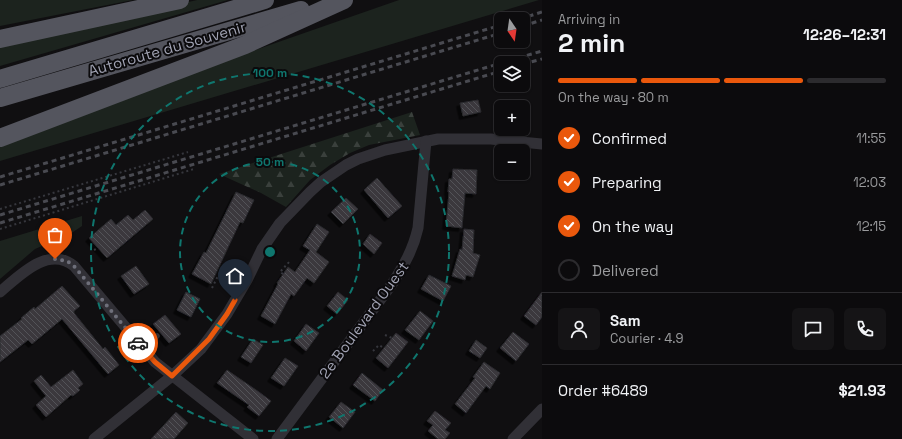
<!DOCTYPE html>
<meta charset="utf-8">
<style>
:root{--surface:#0c0b0d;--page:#151416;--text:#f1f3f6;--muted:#9a9b9d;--line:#2c2b2e;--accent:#ea580c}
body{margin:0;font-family:"Space Grotesk",sans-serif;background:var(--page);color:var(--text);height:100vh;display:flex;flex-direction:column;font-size:15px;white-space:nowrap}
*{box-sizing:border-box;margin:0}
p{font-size:13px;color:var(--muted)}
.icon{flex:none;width:22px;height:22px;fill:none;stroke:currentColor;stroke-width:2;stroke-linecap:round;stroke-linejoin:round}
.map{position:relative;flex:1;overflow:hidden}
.panel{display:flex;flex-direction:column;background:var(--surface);width:360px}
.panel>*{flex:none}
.needle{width:26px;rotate:167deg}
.tools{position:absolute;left:494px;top:12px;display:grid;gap:8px}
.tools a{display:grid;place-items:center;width:36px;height:36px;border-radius:6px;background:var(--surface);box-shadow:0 1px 3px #0004,0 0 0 1px var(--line);font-size:20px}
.pin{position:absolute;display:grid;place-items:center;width:34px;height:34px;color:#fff;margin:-41px -17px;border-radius:50% 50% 50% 0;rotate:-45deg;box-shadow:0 0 4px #0007}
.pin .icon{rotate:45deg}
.courier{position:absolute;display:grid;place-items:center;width:40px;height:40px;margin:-20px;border:3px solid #ea580c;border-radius:50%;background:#fff;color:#222;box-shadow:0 1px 5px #0007}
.head em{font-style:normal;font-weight:800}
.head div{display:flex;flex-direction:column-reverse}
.head{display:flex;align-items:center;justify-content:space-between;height:68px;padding:0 16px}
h1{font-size:26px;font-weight:800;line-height:30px}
.bar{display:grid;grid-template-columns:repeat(4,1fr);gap:6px 4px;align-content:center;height:48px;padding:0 16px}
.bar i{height:5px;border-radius:3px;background:var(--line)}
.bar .selected{background:var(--accent)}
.bar p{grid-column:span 4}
.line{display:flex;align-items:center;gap:10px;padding:0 16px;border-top:1px solid var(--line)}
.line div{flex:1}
.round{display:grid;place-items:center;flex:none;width:42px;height:42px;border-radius:6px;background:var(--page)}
ol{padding:0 16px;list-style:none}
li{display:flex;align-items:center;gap:12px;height:44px}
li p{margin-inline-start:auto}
li .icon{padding:4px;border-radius:50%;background:var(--accent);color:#fff;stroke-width:4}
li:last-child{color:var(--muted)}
li i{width:22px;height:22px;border:2px solid var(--line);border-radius:50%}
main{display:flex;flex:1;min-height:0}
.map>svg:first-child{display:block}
</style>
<main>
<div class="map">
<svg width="542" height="439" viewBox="0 0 542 439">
<defs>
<pattern id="forest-firs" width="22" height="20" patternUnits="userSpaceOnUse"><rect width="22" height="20" fill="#1c231e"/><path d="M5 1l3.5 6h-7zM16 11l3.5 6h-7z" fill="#3a403c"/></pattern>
<pattern id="building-back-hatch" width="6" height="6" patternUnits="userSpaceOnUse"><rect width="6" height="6" fill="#3a393e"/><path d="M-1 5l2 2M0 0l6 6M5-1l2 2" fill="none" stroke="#535258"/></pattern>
<filter id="shadow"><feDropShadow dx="-3.5" dy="3.5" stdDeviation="0" flood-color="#0009"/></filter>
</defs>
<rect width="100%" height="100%" fill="#100f11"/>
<g fill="#1c231e">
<polygon points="0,0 133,0 0,26"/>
<polygon points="197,0 228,0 0,66 0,46"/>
<polygon points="399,0 539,0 0,161 0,146 195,71"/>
<polygon points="82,216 82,226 58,242 42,246 35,249 0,279 0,241"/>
</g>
<polygon fill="url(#forest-firs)" points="412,112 420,135 369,145 350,153 330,165 310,180 286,207 261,193 219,174"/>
<g fill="url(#building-back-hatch)" stroke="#2a292d" filter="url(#shadow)">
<polygon points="478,100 481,112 463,116 460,103"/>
<polygon points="453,169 477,170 476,194 465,193 462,228 446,226 449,192 448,192 449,179 452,179"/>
<polygon points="377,178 402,206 388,218 364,190"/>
<polygon points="236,192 254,200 243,223 240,222 211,284 192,274 204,252 206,253"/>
<polygon points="346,198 358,209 343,224 331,212"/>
<polygon points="145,210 153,219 107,258 89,238 111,219 116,225 128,215 133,220"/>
<polygon points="317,224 329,232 316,252 329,262 314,283 307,278 294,296 291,294 275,324 261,316 278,284 277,283 288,267 295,272 310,250 303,246"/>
<polygon points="464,229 474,230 473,253 480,255 473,277 466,275 465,280 452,276 460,249 462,250"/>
<polygon points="370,234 382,243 374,254 363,244"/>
<polygon points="136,266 149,284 134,294 121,276"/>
<polygon points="429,275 451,286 443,301 421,289"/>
<polygon points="62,286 80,306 74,311 74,313 103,349 105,347 119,365 108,374 62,319 32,344 28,340 0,362 0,336 22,319 21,318 34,307 35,309"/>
<polygon points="186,292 200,299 191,317 177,310"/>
<polygon points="338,292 348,300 337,314 327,306"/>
<polygon points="542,292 542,317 536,325 524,316"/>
<polygon points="420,311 433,321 419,340 405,330"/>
<polygon points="165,315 181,334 169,343 153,324"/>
<polygon points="306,324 319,333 306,351 294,341"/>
<polygon points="513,332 529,344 516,361 500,348"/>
<polygon points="396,333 408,342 388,368 376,358"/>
<polygon points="253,339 263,345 251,363 241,357"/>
<polygon points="476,340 487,348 480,358 469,351"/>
<polygon points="285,358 298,366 284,386 271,378"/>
<polygon points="484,362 500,373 490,389 486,386 466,413 455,404 475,378 473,377"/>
<polygon points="73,370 83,384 78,388 80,390 73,396 71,395 46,417 36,405 46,396 34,381 41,375 51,387"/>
<polygon points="227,370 259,392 271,401 259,416 247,407 249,405 217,383"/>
<polygon points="362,373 383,390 375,401 353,385"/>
<polygon points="341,402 355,412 343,428 329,417"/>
<polygon points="435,411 451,423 445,430 450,433 445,439 438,439 428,431 433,425 427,421"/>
<polygon points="176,412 188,423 174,439 151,439"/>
</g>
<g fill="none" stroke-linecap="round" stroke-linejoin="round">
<g stroke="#36373d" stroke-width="2" stroke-dasharray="2 3" stroke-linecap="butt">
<polyline points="0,209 188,152"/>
<polyline points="0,229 194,169"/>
<polyline points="94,250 98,248"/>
<polyline points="283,274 280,272 290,261"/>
<polyline points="212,288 223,266"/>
<polyline points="385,335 392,338"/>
<polyline points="373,351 379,345 384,348"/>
</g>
<polyline stroke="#313036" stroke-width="5.5" points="142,348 157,336"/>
<g stroke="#313036" stroke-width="11">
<path d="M0,292C19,276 48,245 74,266L155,362L253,439"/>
<polyline points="94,439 172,376 201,349 227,314 247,280 262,249 280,223 310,192 321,182 346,165 358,159 385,150 438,139 491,139 542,144"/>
<path d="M277,439L392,284C404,265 413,250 418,228L426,141"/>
<polyline points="513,439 542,409"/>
</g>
<g stroke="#54555e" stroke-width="18">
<polyline points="0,39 180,0"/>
<polyline points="0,79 265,0"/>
<polyline points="0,98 301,10"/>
<polyline points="0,138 245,45 344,0"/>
</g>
<g stroke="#494a51" stroke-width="3" stroke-dasharray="5 4" stroke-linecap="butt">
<polyline points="520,19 542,12"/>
<polyline points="523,26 542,20"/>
<polyline points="501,63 542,51"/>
<polyline points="523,64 542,59"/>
<polyline points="0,177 501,25"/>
<polyline points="0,185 501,33"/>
<polyline points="0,215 501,63"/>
<polyline points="0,223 501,71"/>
</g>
</g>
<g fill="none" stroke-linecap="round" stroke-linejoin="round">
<polyline stroke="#6e6f7a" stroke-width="4" stroke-dasharray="0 7.2" points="55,259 67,261 74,266 138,343"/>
<polyline stroke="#ea580c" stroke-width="5" points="138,343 155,362 172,376 209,339 227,314 235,300"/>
</g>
<g fill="none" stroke="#0f766e" stroke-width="2" stroke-dasharray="7 5">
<circle cx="270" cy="252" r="90"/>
<circle cx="270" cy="252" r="179"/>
</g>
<g text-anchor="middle" stroke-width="4" stroke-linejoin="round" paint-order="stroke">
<g font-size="15" fill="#a0a2b2" stroke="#0b0a0c">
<text transform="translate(167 49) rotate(-16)" y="5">Autoroute du Souvenir</text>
<text transform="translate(364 320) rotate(-54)" y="5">2e Boulevard Ouest</text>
</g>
</g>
<circle cx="270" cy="252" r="6" fill="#0f766e" stroke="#0b0a0c" stroke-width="2"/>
<g font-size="12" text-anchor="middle" font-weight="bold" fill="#0f766e" stroke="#0b0a0c" stroke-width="4" stroke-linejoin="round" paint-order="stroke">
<text x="270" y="77">100 m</text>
<text x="270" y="166">50 m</text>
</g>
</svg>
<div class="tools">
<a><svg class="needle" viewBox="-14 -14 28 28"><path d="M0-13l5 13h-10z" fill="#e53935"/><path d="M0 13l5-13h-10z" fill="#9a9b9d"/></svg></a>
<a><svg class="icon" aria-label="layers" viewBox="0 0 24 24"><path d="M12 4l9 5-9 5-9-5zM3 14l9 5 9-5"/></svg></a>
<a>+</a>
<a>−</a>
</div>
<div class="pin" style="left:55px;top:259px;background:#ea580c"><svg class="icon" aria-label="bag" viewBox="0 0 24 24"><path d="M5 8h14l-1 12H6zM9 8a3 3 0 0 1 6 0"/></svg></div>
<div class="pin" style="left:235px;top:300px;background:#1f2937"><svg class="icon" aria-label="home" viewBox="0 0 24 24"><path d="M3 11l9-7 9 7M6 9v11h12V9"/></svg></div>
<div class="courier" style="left:138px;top:343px"><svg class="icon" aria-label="car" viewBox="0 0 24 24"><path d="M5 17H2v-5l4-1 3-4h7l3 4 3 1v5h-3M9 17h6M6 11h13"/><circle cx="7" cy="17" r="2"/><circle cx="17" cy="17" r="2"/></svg></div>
</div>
<section class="panel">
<div class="head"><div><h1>2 min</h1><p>Arriving in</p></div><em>12:26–12:31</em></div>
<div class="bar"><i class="selected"></i><i class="selected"></i><i class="selected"></i><i></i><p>On the way · 80 m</p></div>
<ol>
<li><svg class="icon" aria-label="check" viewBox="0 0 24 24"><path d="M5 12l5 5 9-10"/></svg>Confirmed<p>11:55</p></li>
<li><svg class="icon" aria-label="check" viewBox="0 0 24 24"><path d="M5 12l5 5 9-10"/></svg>Preparing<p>12:03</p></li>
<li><svg class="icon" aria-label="check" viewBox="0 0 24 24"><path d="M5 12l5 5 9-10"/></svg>On the way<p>12:15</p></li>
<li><i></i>Delivered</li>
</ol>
<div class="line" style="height:72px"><a class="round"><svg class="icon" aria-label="person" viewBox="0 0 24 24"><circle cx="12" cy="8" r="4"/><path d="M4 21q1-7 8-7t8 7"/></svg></a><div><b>Sam</b><p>Courier · 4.9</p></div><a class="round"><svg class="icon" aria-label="chat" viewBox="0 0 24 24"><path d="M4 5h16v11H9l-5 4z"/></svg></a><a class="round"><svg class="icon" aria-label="phone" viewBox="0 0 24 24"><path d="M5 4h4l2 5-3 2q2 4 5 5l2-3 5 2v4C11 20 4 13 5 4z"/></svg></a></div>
<div class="line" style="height:52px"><div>Order #6489</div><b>$21.93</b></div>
</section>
</main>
